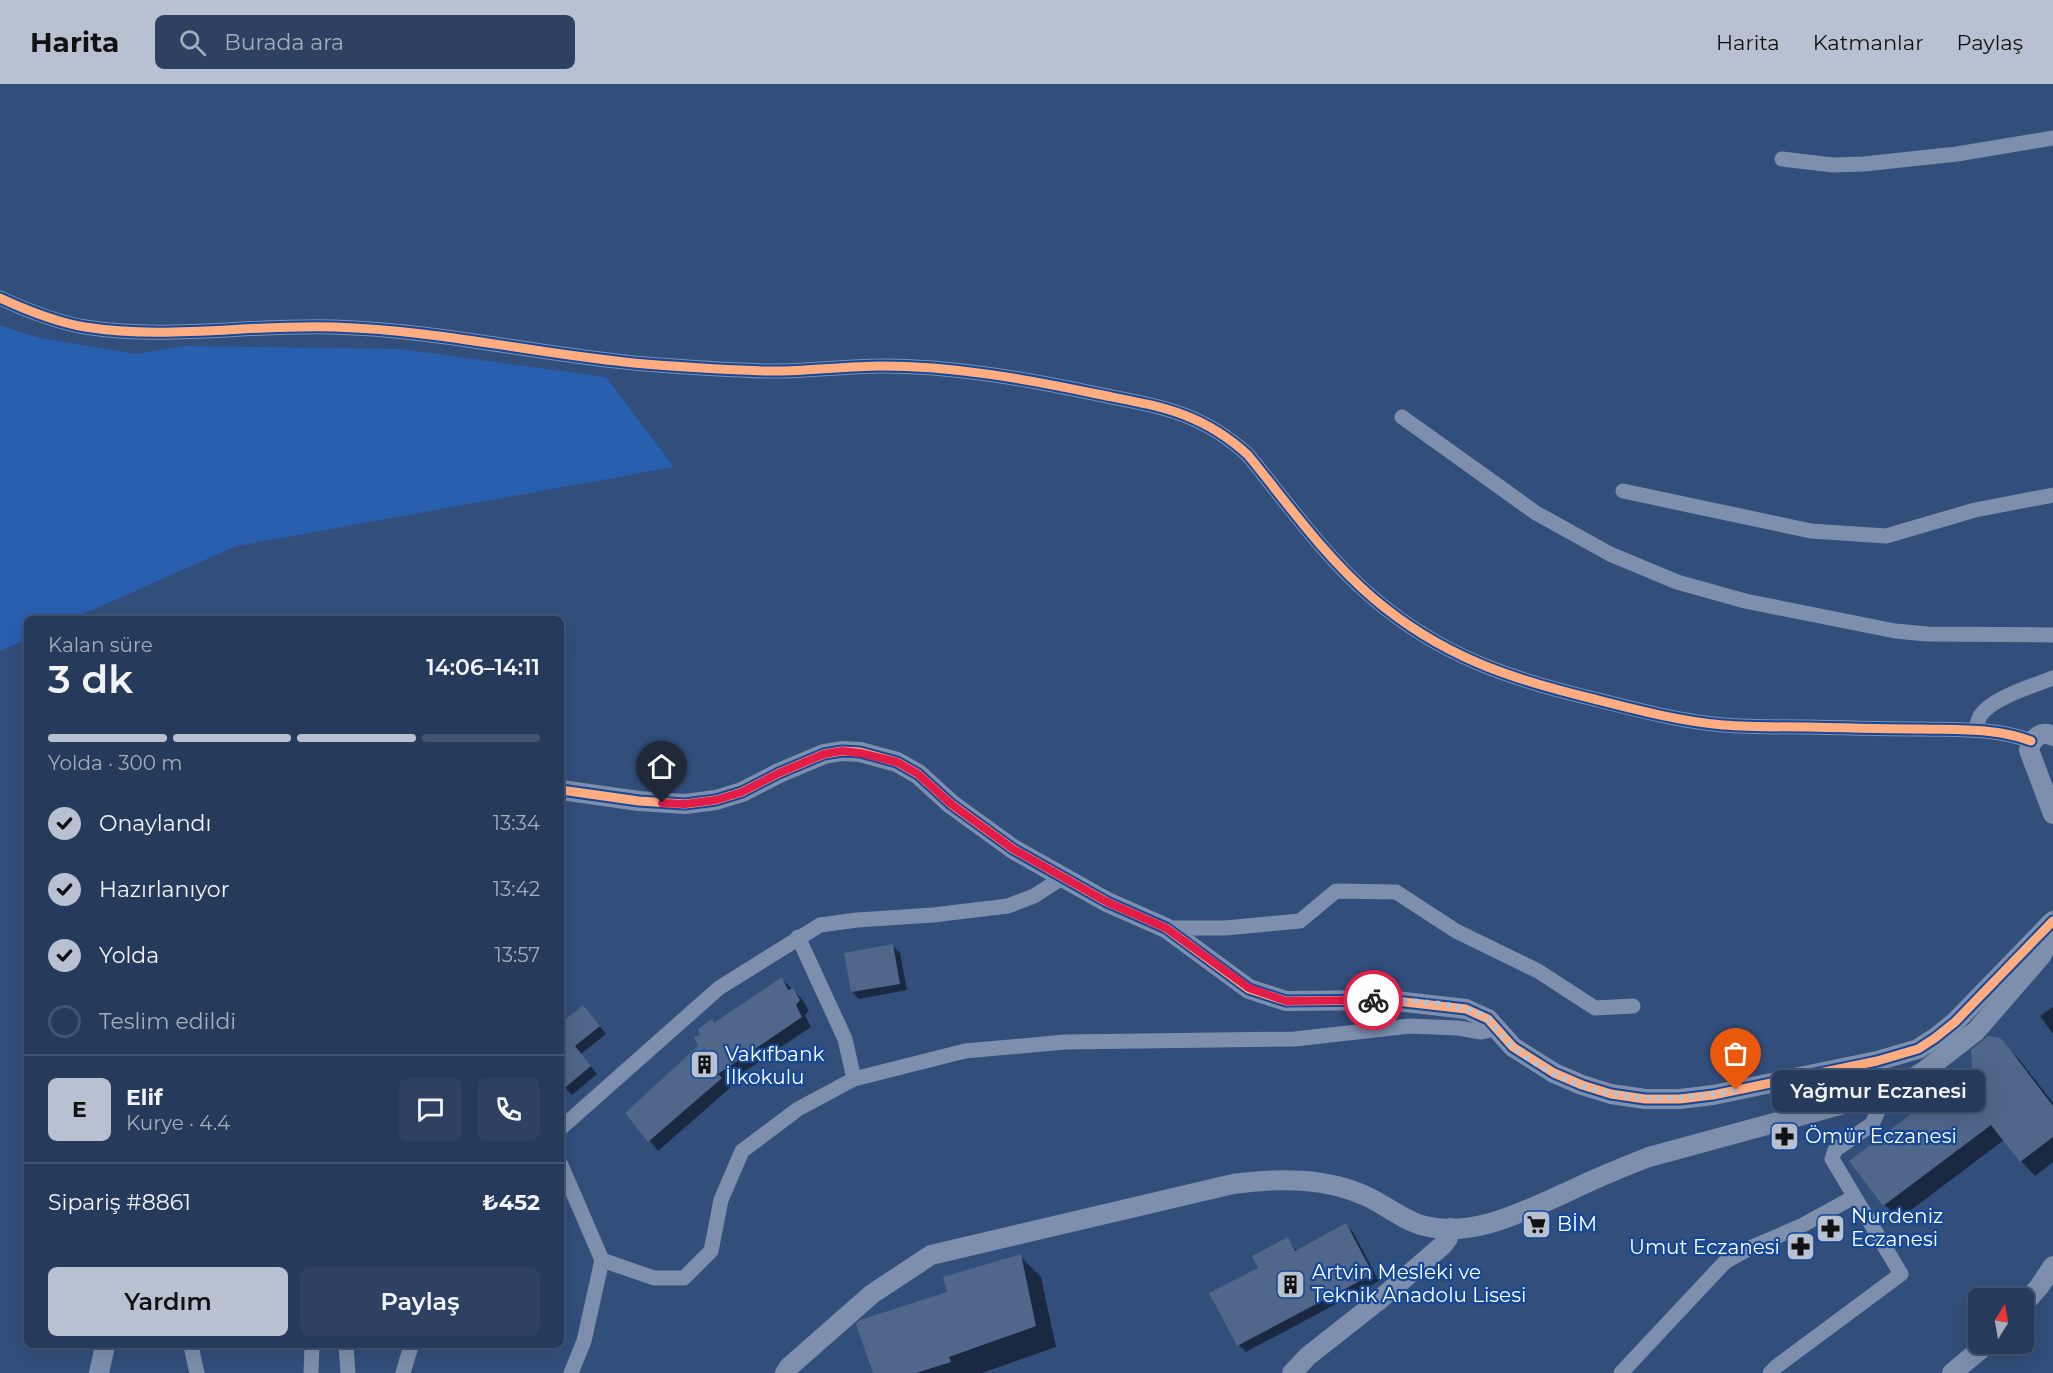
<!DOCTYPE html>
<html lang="tr">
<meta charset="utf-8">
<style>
:root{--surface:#263a5c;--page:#2e4162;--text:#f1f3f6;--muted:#a4adbb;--line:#425472;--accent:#b7c1d1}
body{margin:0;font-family:Montserrat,sans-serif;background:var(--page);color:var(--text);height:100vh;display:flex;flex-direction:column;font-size:22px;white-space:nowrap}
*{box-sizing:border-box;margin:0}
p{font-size:20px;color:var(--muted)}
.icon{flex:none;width:33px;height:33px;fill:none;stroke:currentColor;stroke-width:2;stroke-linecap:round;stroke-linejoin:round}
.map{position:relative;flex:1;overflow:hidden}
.details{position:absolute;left:24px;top:532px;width:540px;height:732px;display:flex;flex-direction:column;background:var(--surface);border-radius:9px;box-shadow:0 6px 24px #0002,0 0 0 2px var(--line)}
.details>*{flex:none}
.needle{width:39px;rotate:11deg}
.buttons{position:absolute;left:1968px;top:1204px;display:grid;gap:12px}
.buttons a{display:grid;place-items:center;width:66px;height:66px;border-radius:9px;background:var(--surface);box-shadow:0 6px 24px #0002,0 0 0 2px var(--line);font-size:30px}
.pin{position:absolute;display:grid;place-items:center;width:51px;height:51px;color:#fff;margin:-62px -26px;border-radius:50% 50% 50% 0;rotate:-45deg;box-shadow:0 0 6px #0007}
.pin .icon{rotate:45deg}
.courier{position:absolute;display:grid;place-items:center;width:60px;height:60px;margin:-30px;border:4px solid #e11d48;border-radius:50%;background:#fff;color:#222;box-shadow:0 2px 8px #0007}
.bubble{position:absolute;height:42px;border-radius:9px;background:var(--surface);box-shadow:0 6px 24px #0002,0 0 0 2px var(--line);font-size:20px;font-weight:600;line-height:42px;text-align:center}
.headline em{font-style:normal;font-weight:600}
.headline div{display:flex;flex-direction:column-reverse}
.headline{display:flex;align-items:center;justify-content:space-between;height:102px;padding:0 24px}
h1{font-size:39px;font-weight:600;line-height:45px}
.bar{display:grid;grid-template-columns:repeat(4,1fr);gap:9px 6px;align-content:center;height:72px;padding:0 24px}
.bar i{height:8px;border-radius:4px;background:var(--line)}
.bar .active{background:var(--accent)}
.bar p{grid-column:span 4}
.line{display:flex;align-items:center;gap:15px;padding:0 24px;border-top:2px solid var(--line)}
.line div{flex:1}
.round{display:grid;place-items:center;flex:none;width:63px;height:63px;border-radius:9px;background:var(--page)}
ol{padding:0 24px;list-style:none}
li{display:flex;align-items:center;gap:18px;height:66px}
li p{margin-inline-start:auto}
li .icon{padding:6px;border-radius:50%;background:var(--accent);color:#111;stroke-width:4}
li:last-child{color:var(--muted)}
li i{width:33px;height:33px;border:3px solid var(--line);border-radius:50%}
.action{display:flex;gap:12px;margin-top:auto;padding:12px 24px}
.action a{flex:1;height:69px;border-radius:9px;background:var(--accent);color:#111;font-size:24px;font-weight:600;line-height:69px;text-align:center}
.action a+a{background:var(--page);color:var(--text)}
header{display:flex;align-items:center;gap:36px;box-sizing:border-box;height:84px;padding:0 30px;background:var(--accent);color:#111}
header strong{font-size:28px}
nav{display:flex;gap:33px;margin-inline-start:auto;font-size:21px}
.search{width:420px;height:54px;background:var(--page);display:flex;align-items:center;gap:15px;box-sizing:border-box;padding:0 21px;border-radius:9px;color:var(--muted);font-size:22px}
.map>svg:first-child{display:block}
</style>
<header>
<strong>Harita</strong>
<div class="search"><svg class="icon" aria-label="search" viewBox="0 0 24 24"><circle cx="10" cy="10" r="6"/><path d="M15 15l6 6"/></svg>Burada ara</div>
<nav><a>Harita</a><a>Katmanlar</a><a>Paylaş</a></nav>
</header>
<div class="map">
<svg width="2053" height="1289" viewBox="0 0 2053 1289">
<rect width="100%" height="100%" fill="#324e7b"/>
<polygon fill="#285faf" points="0,241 36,253 136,270 185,262 400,265 606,293 674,383 236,462 72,535 27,536 27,555 0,567"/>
<g fill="#0007">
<polygon points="893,862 900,869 907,906 859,915 852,908"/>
<polygon points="782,895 802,915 809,927 805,931 811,943 726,1000 730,1004 658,1067 627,1029 699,962 702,951 712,937 715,940"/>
<polygon points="2053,923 2053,950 2040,932"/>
<polygon points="590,930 606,950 581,970 597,990 572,1011 561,999 561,941"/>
<polygon points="2004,960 2019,975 2053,1019 2053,1078 2035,1092 2021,1077 2004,1056 1899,1135 1885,1121"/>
<polygon points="1346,1141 1353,1148 1379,1197 1246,1268 1239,1261 1260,1184 1287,1155 1297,1167"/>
<polygon points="1020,1172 1041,1193 1056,1263 982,1289 874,1289 949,1209"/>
</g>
<g fill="#50668a">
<polygon points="893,860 900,900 851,908 844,869"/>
<polygon points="782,893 788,906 793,904 800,916 796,921 802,933 718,990 722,994 648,1058 625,1029 698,962 694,953 700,951 698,945 712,935 714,939"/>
<polygon points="583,921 600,942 575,962 591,982 561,1007 561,939"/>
<polygon points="1988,952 2000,954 2005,959 2053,1022 2053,1053 2020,1078 1991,1041 1883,1122 1849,1077 1972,984 1971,966"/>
<polygon points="1346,1139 1373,1190 1237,1262 1209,1209 1258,1184 1252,1172 1288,1153 1295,1167"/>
<polygon points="1021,1170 1036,1242 949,1273 951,1278 916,1289 873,1289 856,1240 860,1236 947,1208 943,1193"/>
</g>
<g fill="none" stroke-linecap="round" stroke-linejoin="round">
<g stroke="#7d8fad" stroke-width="15">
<polyline points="1782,75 1833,81 1864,80 1957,70 2053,54"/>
<path d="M0,214C26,226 56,238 85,243C166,256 251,240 334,243C439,246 541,271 645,280C685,283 726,286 766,287C805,288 843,282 881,282C954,282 1026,295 1097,310C1157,322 1200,327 1248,371C1288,420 1325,473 1373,514C1441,572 1510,595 1594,615C1637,626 1679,637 1723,641C1750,643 1778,643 1805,643C1845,644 1884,645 1923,645C1959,646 1997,644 2031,657"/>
<polyline points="1402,333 1536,429 1610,470 1677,498 1745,517 1895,547 1927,550 2053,551"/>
<polyline points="1623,407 1811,447 1886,452 1975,426 2053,411"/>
<path d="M1975,646C1977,642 1978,636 1980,632C1991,614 2033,602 2053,594"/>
<polyline points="1166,844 1225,844 1300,837 1336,807 1396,808 1456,847 1538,887 1595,924 1633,922"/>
<polyline points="798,853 845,955 854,995"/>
<polyline points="561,1044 719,904 820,841 857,836 933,831 1008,822 1034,812 1062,794"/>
<polyline points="561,1081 602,1176 584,1257 571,1289"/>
<polyline points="602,1176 654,1194 684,1194 711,1167 721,1116 742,1067 798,1025 854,995 965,967 1065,958 1295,955 1410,942 1458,944 1481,948 1496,945"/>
<polyline points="191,1262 197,1289"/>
<polyline points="346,1262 348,1289"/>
<polyline points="311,1289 312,1262"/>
<polyline points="403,1289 411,1262"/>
<polyline points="1621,1289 1725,1178 1750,1164 1801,1142 1854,1113"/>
<polyline points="1770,1289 1777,1282 1901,1190 1832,1075 1835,1066 1872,1040 1888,1006"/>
</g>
<g stroke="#7d8fad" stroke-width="20">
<path d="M2053,652C2041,646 2032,654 2029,666L2053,730"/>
<polyline points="561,706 639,717 685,720 716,716 742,708 779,689 824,670 842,667 860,668 897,678 918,690 951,720 1013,765 1107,818 1166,844 1249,905 1286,917 1387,916 1466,925 1488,935 1513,963 1554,989 1582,1001 1611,1010 1645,1015 1680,1015 1713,1011 1877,977 1918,965 1935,954 1955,938 2053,837"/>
<polyline points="2024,1220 2039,1203 2053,1182"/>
<polyline points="99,1289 105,1262"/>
<path d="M785,1289L789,1283L872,1210L931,1171L1233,1100C1278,1094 1326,1093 1368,1113C1387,1122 1404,1137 1425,1142C1473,1154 1522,1128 1565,1109C1592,1096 1620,1084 1649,1073L1858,1016L1893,1005L1923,988L1976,947L2041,872L2053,850"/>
<polyline points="1292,1289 1308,1272 1378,1217 1443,1161 1448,1154 1451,1144"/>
<polyline points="1952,1289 1987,1260"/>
</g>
<defs>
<g id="cycleway">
<path d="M0,214C26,226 56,238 85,243C166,256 251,240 334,243C439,246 541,271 645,280C685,283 726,286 766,287C805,288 843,282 881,282C954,282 1026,295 1097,310C1157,322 1200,327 1248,371C1288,420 1325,473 1373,514C1441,572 1510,595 1594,615C1637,626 1679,637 1723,641C1750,643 1778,643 1805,643C1845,644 1884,645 1923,645C1959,646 1997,644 2031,657"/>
<polyline points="561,706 639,717 685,720 716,716 742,708 779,689 824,670 842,667 860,668 897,678 918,690 951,720 1013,765 1107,818 1166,844 1249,905 1286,917 1387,916 1466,925 1488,935 1513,963 1554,989 1582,1001 1611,1010 1645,1015 1680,1015 1713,1011 1877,977 1918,965 1935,954 1955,938 2053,837"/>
</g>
</defs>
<use href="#cycleway" stroke="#144899" stroke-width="13"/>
<use href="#cycleway" stroke="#ffac80" stroke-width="9"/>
</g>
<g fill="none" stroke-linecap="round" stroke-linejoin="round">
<path stroke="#b7c1d1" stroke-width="6" stroke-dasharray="0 10.8" d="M1373,916C1402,916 1452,918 1478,929C1492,936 1500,950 1511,961C1516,966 1523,970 1529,975C1592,1018 1664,1021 1736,1006"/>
<polyline stroke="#e11d48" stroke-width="8" points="662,719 685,720 716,716 742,708 779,689 824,670 842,667 860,669 897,678 918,690 951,720 1013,765 1107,818 1166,844 1249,904 1286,917 1373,916"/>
</g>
<defs>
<symbol id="building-square" viewBox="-11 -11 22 22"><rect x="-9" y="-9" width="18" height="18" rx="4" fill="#b7c1d1" stroke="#144899"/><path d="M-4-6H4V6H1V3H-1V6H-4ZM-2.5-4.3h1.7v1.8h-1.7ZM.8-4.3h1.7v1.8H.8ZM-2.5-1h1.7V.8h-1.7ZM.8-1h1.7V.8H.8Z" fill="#111"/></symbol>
<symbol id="pharmacy-square" viewBox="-11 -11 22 22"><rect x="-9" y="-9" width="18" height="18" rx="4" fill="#b7c1d1" stroke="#144899"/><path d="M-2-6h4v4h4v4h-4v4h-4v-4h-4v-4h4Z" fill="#111"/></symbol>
<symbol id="supermarket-square" viewBox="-11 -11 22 22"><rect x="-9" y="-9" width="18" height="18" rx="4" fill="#b7c1d1" stroke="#144899"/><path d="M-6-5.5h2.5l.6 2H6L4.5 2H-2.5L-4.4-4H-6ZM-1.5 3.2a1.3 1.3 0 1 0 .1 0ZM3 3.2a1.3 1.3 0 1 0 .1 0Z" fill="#111"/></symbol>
</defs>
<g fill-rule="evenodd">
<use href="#building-square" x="688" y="964" width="33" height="33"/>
<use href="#pharmacy-square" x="1768" y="1036" width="33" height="33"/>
<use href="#supermarket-square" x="1520" y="1124" width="33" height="33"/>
<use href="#pharmacy-square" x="1814" y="1128" width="33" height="33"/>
<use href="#pharmacy-square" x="1784" y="1146" width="33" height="33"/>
<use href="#building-square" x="1274" y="1184" width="33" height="33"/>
</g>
<g text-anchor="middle" stroke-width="4.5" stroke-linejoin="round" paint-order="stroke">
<g font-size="20" fill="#fff" stroke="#144899" text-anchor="start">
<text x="725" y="977">Vakıfbank<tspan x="725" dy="23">İlkokulu</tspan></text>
<text x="1805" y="1059">Ömür Eczanesi</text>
<text x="1851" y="1139">Nurdeniz<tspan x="1851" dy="23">Eczanesi</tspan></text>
<text x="1557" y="1147">BİM</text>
<text x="1780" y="1170" text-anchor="end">Umut Eczanesi</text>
<text x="1312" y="1195">Artvin Mesleki ve<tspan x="1312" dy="23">Teknik Anadolu Lisesi</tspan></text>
</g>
</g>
</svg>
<div class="buttons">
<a><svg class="needle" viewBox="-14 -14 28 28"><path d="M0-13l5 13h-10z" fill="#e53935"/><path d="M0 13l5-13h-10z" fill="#a4adbb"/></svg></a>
</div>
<div class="pin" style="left:1736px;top:1006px;background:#ea580c"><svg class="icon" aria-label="bag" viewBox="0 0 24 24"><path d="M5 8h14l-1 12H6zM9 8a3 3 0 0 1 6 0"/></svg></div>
<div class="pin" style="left:662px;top:719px;background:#1f2937"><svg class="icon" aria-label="home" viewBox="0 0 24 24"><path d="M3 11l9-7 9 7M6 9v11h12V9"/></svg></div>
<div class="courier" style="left:1373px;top:916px"><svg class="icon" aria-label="bike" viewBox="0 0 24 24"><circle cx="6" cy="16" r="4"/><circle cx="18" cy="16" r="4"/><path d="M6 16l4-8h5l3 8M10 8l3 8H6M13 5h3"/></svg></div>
<div class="bubble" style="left:1772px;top:986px;width:213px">Yağmur Eczanesi</div>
<section class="details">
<div class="headline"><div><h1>3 dk</h1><p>Kalan süre</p></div><em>14:06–14:11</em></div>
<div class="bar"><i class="active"></i><i class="active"></i><i class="active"></i><i></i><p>Yolda · 300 m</p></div>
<ol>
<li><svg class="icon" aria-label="check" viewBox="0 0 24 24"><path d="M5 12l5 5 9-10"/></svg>Onaylandı<p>13:34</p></li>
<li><svg class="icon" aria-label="check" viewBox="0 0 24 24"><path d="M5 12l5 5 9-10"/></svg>Hazırlanıyor<p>13:42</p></li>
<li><svg class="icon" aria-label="check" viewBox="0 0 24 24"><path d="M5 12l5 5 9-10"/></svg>Yolda<p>13:57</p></li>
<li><i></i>Teslim edildi</li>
</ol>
<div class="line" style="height:108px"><b class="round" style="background:var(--accent);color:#111">E</b><div><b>Elif</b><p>Kurye · 4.4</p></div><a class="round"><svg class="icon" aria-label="chat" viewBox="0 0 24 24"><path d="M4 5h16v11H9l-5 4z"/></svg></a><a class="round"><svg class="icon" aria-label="phone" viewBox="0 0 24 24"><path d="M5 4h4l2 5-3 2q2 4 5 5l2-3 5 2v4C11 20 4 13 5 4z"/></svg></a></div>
<div class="line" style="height:78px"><div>Sipariş #8861</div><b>₺452</b></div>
<div class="action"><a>Yardım</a><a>Paylaş</a></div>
</section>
</div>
